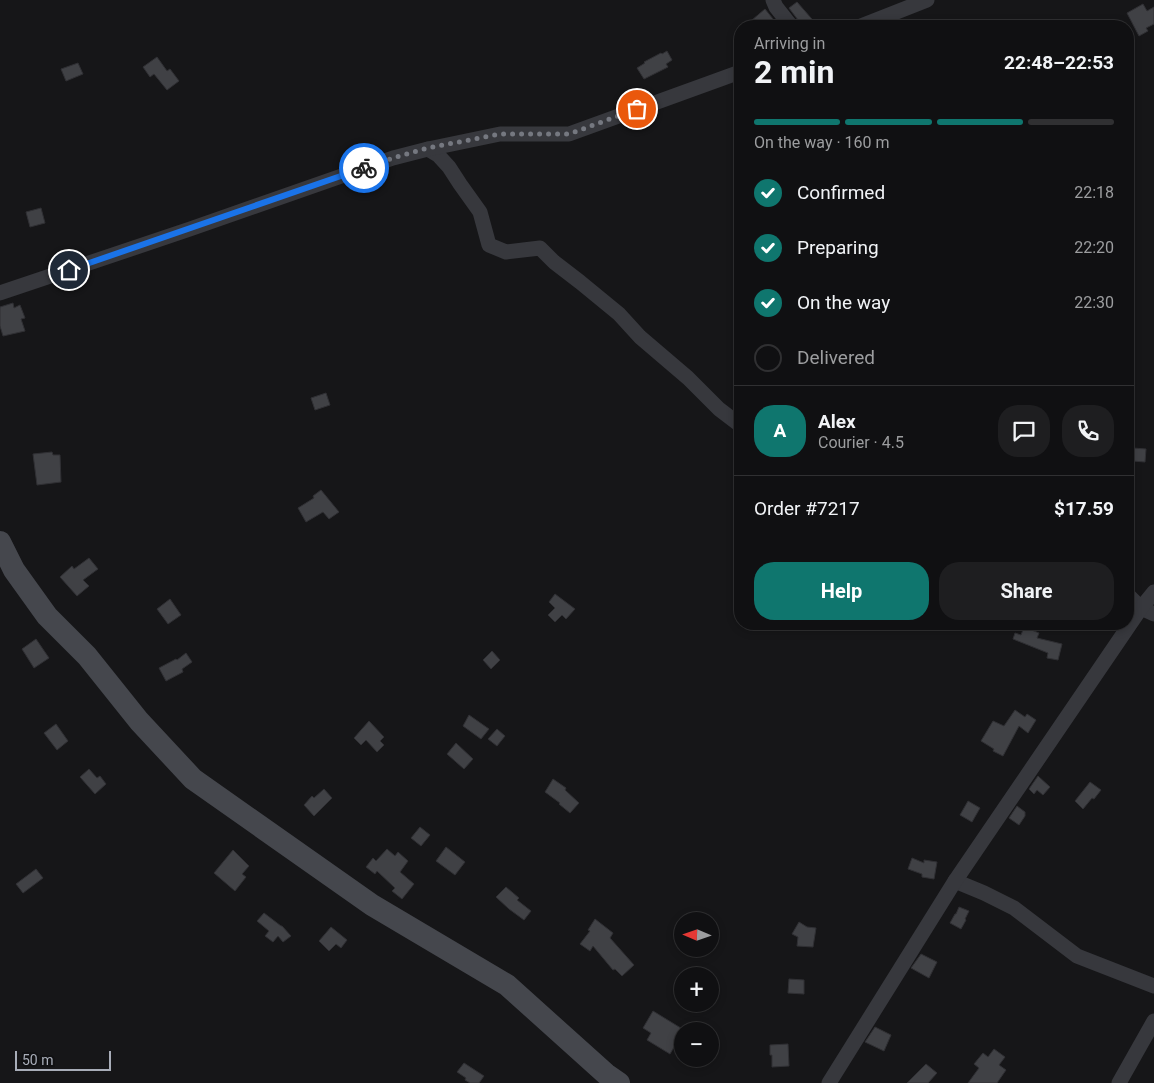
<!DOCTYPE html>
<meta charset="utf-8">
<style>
:root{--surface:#101012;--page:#1e1e20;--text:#f1f3f6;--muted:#9c9d9f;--line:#303032;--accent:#0f766e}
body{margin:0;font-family:Roboto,sans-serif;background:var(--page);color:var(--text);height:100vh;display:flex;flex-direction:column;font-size:19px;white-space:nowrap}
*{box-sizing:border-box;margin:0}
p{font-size:16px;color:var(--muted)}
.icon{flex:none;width:28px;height:28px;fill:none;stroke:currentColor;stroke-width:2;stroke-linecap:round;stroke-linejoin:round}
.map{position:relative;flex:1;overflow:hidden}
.side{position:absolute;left:734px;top:20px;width:400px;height:610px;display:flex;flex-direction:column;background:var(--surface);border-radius:20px;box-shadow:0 2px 8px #0003,0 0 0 1px var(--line)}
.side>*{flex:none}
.needle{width:32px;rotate:272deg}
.buttons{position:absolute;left:674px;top:912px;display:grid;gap:10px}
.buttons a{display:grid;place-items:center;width:45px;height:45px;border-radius:50%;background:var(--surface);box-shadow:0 2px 8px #0003,0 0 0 1px var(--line);font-size:25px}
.scale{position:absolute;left:15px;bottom:12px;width:96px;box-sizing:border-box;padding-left:5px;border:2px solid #a8adb8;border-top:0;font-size:14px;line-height:18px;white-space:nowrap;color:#a8adb8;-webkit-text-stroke:4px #111113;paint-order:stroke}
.pin{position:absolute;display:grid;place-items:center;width:42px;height:42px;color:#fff;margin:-21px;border:2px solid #fff;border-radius:50%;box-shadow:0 1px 5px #0007}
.courier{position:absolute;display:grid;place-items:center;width:50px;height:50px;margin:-25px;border:4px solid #1a73e8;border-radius:50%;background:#fff;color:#222;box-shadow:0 1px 6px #0007}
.summary em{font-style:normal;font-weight:700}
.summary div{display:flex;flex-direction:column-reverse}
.summary{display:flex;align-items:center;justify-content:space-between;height:85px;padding:0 20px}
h1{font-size:32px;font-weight:700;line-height:38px}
.bar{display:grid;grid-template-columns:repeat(4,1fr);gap:8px 5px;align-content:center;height:60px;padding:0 20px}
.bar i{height:6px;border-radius:4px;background:var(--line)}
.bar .on{background:var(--accent)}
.bar p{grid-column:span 4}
.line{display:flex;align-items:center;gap:12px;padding:0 20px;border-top:1px solid var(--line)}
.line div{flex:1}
.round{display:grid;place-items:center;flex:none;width:52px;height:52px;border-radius:20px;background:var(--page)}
ol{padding:0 20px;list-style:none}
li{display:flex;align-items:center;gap:15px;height:55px}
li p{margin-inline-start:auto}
li .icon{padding:5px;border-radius:50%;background:var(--accent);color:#fff;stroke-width:4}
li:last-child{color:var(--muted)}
li i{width:28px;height:28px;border:2px solid var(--line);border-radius:50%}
.action{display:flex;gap:10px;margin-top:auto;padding:10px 20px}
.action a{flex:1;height:58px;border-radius:20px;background:var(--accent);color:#fff;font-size:20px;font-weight:700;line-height:58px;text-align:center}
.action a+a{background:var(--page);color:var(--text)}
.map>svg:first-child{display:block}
</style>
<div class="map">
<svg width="1154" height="1083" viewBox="0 0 1154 1083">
<rect width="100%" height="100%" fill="#161618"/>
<g fill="#404145" stroke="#303034">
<polygon points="797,2 818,26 801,26 798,20 789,8"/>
<polygon points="1143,4 1147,11 1154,7 1154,24 1146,28 1148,31 1139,36 1127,13"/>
<polygon points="765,9 773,19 769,22 772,26 745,26"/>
<polygon points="667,51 672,60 666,64 668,67 644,79 637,68 645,63 644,62 661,53 662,54"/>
<polygon points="157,57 167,71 170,69 179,81 167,90 154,74 150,77 143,67"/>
<polygon points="78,63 83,74 66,81 61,69"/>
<polygon points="41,208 45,223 30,227 26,212"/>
<polygon points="13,303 14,308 20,305 25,318 21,319 25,331 3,336 0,326 0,307"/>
<polygon points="326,393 330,405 315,410 311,398"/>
<polygon points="1133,448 1146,449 1145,462 1132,461"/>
<polygon points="52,452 53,455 60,455 61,482 37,485 33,454"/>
<polygon points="321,490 339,512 329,519 323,512 306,522 298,508 314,498 313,496"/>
<polygon points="89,558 98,569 83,580 89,586 77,596 60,577 72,566 74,569"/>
<polygon points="555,594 575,609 566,619 562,615 555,622 548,615 555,608 549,602"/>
<polygon points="170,599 181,615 168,624 157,609"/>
<polygon points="1024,627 1039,633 1037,638 1062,644 1058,660 1047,658 1048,653 1013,639 1015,633 1021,635"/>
<polygon points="36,639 49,658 34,668 22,649"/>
<polygon points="492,651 500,660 491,669 483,660"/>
<polygon points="186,653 192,662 182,669 183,672 166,681 159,668 176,659 177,660"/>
<polygon points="1015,710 1025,717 1027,714 1036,720 1028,733 1019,726 1003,756 993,751 994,749 981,741 993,721 1004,726"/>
<polygon points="469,715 489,729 481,739 463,726"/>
<polygon points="369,721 384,737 380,741 384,745 377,752 366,740 361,745 354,738"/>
<polygon points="56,724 68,741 57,750 44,733"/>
<polygon points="497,729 505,736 497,746 488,739"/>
<polygon points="456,743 473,759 464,769 447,754"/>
<polygon points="89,769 97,778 100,776 106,784 95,794 80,777"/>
<polygon points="1038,776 1050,787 1043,795 1037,790 1034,794 1029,789"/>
<polygon points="553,779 566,788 565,790 579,803 570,813 559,804 560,803 545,792"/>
<polygon points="1090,782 1101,790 1094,799 1092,798 1083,809 1075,801"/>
<polygon points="324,789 332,798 314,816 304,805 312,796 314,798"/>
<polygon points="968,801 980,808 972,822 960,815"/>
<polygon points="1017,806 1025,812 1025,816 1019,825 1009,818"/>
<polygon points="420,827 430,835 421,846 411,838"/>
<polygon points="446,847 465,862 455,875 436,861"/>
<polygon points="387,849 395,856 398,852 408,861 400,872 414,884 402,899 392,891 395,888 377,871 375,874 366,867 373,858 376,861"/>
<polygon points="233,850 249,866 242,874 246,877 235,891 214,873"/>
<polygon points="912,858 924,863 924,860 937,862 934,879 922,877 922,874 908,869"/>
<polygon points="36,869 43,878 23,893 16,884"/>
<polygon points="506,887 519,898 517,900 531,911 524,920 509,909 496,897"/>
<polygon points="959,907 969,911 965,919 966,920 961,929 950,923 955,914 956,914"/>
<polygon points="264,913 281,926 282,926 291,936 283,942 278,936 273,942 265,936 269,931 257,921"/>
<polygon points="595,919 613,933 610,938 634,965 622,976 615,969 613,970 593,946 590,951 580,944 590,931 588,930"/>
<polygon points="799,922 807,927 816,928 813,947 797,946 798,937 792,934"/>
<polygon points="331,927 347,940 341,948 336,944 329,951 319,941"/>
<polygon points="921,954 937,962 929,978 911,968"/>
<polygon points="789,979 804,980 804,994 788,993"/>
<polygon points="653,1011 684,1030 682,1031 682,1033 670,1054 647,1040 651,1033 643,1028"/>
<polygon points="875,1027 891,1035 884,1051 865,1042"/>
<polygon points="788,1044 789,1066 772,1067 772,1055 770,1055 770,1045"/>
<polygon points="994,1049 1005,1057 999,1065 1006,1070 997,1083 968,1083 979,1068 974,1064 983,1053 988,1057"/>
<polygon points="464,1063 484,1076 479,1083 470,1083 465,1080 466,1078 457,1072"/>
<polygon points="926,1064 937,1073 928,1083 907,1083"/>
</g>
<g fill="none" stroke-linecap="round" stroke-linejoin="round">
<g stroke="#37383d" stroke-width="15">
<polyline points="773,0 776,7 791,26"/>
<polyline points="861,26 927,0"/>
<polyline points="428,149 438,155 449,167 460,184 480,212 489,245 506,252 540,248 554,262 580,282 619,314 640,337 688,378 719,409 740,425"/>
<polyline points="0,293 190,229 393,158 428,149 500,134 569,134 740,72"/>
<polyline points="1128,595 1141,608 1154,614"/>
<polyline points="955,881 984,893 1014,908 1077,956 1154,986"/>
<polyline points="829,1083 955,881 1141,608 1154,592"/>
<polyline points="1119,1083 1154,1021"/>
</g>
<polyline stroke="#45474d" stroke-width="22" points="0,542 14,570 47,616 87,656 139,721 193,779 372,905 507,985 606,1074 619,1083"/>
</g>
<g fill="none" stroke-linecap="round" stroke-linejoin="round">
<polyline stroke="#757880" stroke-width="5" stroke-dasharray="0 9" points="364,168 393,158 428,148 500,134 569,134 637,109"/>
<polyline stroke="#1a73e8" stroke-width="6" points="69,270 364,168"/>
</g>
</svg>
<div class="buttons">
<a><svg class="needle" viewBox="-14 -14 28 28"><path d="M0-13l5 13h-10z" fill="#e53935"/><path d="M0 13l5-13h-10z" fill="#9c9d9f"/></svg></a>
<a>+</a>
<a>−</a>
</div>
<div class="scale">50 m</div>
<div class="pin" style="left:637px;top:109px;background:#ea580c"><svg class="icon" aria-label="bag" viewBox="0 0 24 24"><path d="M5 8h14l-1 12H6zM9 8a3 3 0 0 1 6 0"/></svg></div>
<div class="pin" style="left:69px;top:270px;background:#1f2937"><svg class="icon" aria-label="home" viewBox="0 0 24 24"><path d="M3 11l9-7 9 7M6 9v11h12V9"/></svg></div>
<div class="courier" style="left:364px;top:168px"><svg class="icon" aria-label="bike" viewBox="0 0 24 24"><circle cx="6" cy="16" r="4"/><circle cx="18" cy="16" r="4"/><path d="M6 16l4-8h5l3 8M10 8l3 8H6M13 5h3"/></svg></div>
<section class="side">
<div class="summary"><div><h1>2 min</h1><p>Arriving in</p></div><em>22:48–22:53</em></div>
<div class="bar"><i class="on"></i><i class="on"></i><i class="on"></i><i></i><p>On the way · 160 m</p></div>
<ol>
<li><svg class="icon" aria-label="check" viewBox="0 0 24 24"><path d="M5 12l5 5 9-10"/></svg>Confirmed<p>22:18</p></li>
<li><svg class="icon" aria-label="check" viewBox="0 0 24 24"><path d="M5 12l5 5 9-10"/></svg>Preparing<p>22:20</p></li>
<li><svg class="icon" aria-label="check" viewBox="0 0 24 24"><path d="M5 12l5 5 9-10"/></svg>On the way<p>22:30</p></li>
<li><i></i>Delivered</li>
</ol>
<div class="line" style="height:90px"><b class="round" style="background:var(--accent);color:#fff">A</b><div><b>Alex</b><p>Courier · 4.5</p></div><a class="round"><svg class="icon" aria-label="chat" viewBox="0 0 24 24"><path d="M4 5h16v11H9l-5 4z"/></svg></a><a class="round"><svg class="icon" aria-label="phone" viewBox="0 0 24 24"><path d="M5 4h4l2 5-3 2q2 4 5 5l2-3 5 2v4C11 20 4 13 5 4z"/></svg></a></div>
<div class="line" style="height:65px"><div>Order #7217</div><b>$17.59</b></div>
<div class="action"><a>Help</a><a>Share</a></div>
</section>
</div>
